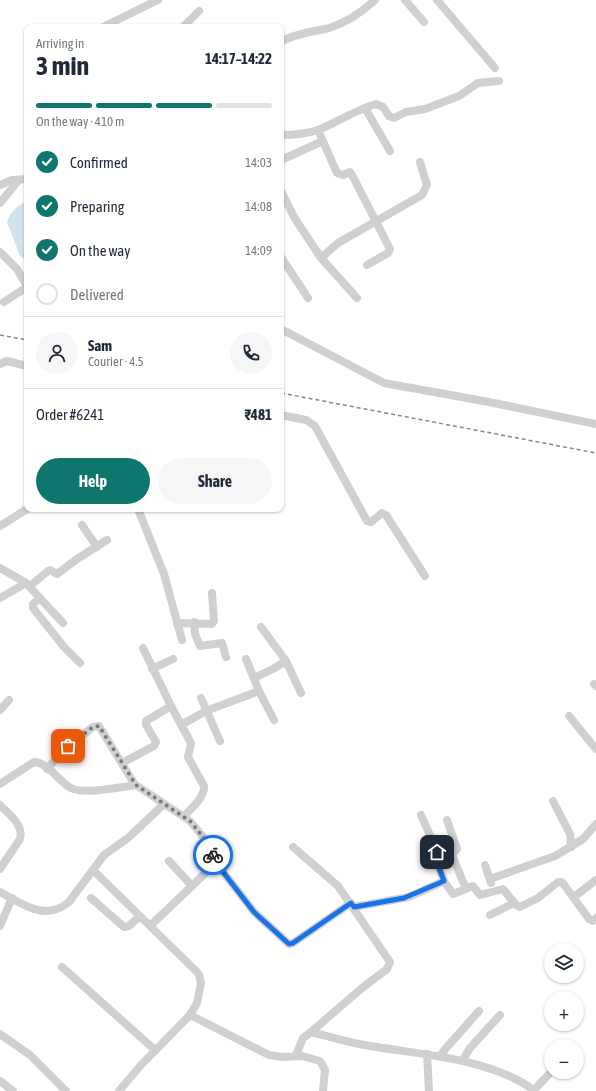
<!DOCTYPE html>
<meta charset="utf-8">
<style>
:root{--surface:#fff;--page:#f6f6f7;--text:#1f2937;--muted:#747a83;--line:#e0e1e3;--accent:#0f766e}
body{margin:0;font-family:"Asap Condensed",sans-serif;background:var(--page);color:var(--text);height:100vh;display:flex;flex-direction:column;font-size:15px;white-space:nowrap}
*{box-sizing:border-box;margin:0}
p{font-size:13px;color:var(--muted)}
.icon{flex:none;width:22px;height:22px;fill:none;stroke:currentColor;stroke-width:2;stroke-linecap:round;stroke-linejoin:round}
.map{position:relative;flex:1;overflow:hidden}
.side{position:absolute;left:24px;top:24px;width:260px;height:488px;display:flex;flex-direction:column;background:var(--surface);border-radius:8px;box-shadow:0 1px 3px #0004}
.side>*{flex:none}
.tools{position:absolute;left:544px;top:943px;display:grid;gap:8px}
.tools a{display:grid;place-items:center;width:40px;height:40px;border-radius:50%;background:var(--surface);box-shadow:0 1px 3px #0004;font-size:20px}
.pin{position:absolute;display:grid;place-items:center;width:34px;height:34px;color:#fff;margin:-17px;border-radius:8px;box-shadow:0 2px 6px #0006}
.courier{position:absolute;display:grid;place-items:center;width:40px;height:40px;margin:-20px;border:3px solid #1a73e8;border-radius:50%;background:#fff;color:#222;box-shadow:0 1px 5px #0007}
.overview em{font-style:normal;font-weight:700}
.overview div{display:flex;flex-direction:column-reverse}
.overview{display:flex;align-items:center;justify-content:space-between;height:68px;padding:0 12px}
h1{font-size:26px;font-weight:700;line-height:30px}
.bar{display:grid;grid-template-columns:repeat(4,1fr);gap:6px 4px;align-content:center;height:48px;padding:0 12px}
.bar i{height:5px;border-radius:3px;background:var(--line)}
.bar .current{background:var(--accent)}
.bar p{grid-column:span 4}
.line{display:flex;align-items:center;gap:10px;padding:0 12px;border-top:1px solid var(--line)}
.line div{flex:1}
.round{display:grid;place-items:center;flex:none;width:42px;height:42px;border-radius:21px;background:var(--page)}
ol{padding:0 12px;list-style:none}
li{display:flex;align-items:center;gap:12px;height:44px}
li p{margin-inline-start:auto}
li .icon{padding:4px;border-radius:50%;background:var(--accent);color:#fff;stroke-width:4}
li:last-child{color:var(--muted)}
li i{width:22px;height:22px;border:2px solid var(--line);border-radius:50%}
.cta{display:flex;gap:8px;margin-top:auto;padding:8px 12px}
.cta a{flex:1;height:46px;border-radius:24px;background:var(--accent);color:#fff;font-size:16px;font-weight:700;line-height:46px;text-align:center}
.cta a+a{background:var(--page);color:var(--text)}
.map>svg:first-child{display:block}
</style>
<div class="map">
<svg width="596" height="1091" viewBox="0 0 596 1091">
<rect width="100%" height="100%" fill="#fff"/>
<path fill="#cfe2ee" d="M27,201V261L20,256L7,222C10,212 18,205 27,201Z"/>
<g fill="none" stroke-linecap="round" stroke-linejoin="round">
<g stroke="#d0d0d0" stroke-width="8">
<polyline points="405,0 424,22"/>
<polyline points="437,0 495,68"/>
<polyline points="103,27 158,0"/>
<polyline points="183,27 199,11"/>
<path d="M281,42C295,33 314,32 329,28C348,22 361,13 375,0"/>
<polyline points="365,108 390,151"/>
<polyline points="318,130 337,173 343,175 350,172 352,175 390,249 388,253 367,265"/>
<path d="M281,135C294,135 306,134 318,130C338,122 355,110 376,104L383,107L389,116L394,118L406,112L425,109L459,96L478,83L499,81"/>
<polyline points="281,160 323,141"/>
<polyline points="0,185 12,180 27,179"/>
<polyline points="281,191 294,217 321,258 357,298"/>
<polyline points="0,203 18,181"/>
<polyline points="0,252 17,269 27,286"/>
<polyline points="281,257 308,298"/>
<polyline points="321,258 338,243 422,195 427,185 420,162"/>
<polyline points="4,302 27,287"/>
<polyline points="281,329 384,383 489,402 596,424"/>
<polyline points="0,364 7,361 27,366"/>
<polyline points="281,415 306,420 315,426 367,521 371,522 382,513 386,515 425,576"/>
<polyline points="138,509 164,574 182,640"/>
<polyline points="82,525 97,547"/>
<polyline points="0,526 27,509"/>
<polyline points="0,568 26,583 63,623"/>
<polyline points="30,586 48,571 50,570 57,574 77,559 107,540"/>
<polyline points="0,598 26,583"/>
<polyline points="40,598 33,604 33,608 64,647 80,663"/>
<polyline points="194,622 195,634 200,646 222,643 226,657"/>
<polyline points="177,623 212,624 214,621 212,593"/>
<polyline points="261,627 286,661 301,693"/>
<path d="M143,648L171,706L191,743L188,757L204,786C205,797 191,809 184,816"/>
<polyline points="246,659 259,691 274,720"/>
<polyline points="152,669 173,659"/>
<polyline points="254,678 273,669 286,661"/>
<polyline points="594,684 596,686"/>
<polyline points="201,698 220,741"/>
<polyline points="0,710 9,700"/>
<polyline points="569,716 596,749"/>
<polyline points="181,725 206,711 259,691"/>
<polyline points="122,763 154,746 156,742 146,725 146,721 171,706"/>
<polyline points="47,769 65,749 93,727 99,726 135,785"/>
<path d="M0,784L34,762C49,763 58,781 71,788C84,795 121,787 135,785L139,787L190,821L204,838L220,868L254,912L289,944L293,943L351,903"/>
<polyline points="553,801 570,834 571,847"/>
<path d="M0,805C9,814 24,825 20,839L0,869"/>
<polyline points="421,815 437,851 435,857 444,881"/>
<polyline points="447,820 457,849 452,855 466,889"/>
<polyline points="293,847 338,886 390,962 387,969 362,988 311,1032"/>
<polyline points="169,861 192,886"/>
<polyline points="485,865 491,883"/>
<polyline points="93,870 199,974 201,983 197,1003 190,1015 141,1065 119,1091"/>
<polyline points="490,879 555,856 583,839 596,824"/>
<path d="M0,892C23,904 45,922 69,902L104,855L128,838L164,804"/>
<polyline points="574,897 596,880"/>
<polyline points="91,898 124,927 129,926 140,916"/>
<polyline points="354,907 409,897 444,881 453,894 473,886 480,895 503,889 516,905 520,907 538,898 558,882 562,882 589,919 593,921 596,918"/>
<polyline points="490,915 514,903"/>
<polyline points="0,926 12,898"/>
<polyline points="150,926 217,862"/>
<polyline points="62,967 155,1050"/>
<polyline points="190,1015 269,1055 282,1057 302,1056 320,1061 325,1070 323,1091"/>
<polyline points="0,1034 30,1055 66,1091"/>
<polyline points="427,1054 429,1091"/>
<path d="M296,1055L303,1038L311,1032C327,1036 343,1041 359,1044C416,1055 488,1056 535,1091"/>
<polyline points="440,1056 447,1047 479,1011"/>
<polyline points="462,1061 470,1048 500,1015"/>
<polyline points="0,1081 13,1091"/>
<polyline points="534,1090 551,1072"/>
</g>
<g stroke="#888" stroke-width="1.5" stroke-dasharray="4 3" stroke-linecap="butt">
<polyline points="0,335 27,340"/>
<polyline points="281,393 596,453"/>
</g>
</g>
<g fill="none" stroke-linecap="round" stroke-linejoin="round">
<polyline stroke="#7a7a7a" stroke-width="4" stroke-dasharray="0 7.2" points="68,746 93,727 99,726 136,785 190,821 204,838 213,855"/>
<polyline stroke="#1a73e8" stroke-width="5" points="213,855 220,868 254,912 289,944 293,943 351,903 354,907 404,898 444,881 435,857 437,852"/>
</g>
</svg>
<div class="tools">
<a><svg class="icon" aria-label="layers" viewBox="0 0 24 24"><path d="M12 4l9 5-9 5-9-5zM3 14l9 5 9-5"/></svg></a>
<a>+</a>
<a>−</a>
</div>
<div class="pin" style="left:68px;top:746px;background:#ea580c"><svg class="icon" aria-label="bag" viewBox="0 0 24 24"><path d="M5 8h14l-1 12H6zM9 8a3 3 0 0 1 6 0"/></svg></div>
<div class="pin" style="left:437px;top:852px;background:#1f2937"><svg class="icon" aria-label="home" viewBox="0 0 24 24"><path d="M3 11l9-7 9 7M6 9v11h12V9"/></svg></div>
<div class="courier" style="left:213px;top:855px"><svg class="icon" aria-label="bike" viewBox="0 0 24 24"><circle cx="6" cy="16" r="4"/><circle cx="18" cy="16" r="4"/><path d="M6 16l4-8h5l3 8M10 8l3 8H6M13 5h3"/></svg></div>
<section class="side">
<div class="overview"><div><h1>3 min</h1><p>Arriving in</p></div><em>14:17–14:22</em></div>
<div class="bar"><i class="current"></i><i class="current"></i><i class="current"></i><i></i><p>On the way · 410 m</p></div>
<ol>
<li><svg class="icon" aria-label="check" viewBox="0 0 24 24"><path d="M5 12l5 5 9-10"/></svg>Confirmed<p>14:03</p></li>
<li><svg class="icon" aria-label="check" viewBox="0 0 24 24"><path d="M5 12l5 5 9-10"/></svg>Preparing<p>14:08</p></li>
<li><svg class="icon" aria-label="check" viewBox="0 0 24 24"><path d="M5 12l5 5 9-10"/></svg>On the way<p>14:09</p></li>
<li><i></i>Delivered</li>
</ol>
<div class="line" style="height:72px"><a class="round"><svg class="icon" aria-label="person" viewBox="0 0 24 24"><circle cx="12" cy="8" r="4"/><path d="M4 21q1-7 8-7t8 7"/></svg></a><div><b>Sam</b><p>Courier · 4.5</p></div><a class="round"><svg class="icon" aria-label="phone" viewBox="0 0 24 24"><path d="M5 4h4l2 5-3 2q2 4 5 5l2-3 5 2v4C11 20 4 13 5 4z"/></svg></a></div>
<div class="line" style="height:52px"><div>Order #6241</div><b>₹481</b></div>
<div class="cta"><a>Help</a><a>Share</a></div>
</section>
</div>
